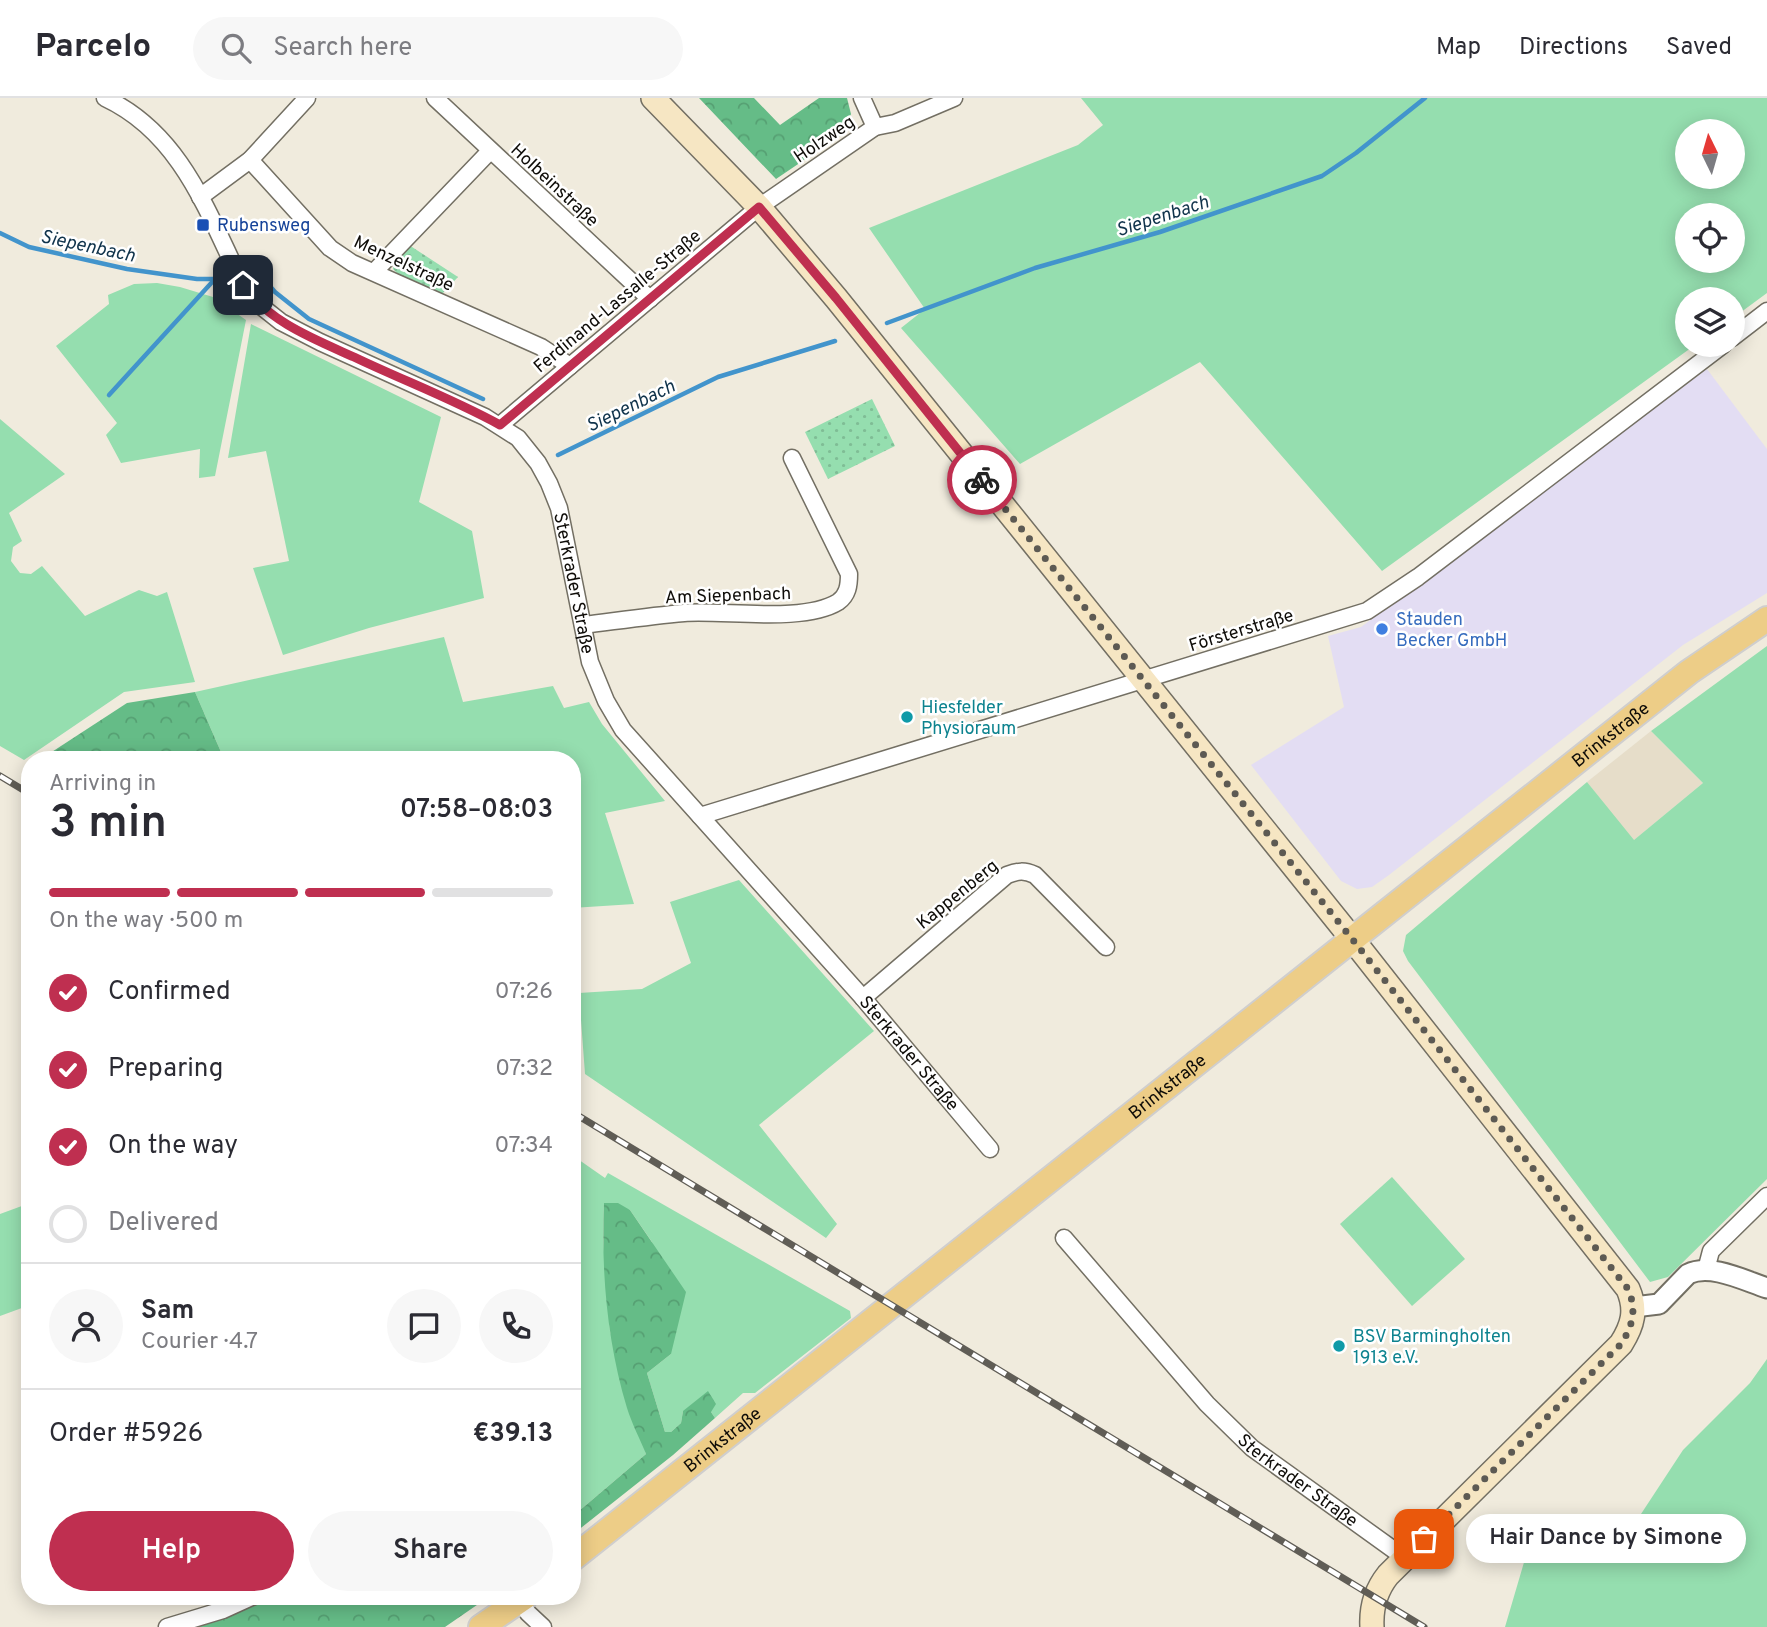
<!DOCTYPE html>
<meta charset="utf-8">
<style>
:root{--surface:#fff;--page:#f7f7f7;--text:#2b2b33;--muted:#7c7c81;--line:#e1e1e2;--accent:#bf2f50}
body{margin:0;font-family:Overpass,sans-serif;background:var(--page);color:var(--text);height:100vh;display:flex;flex-direction:column;font-size:26px;white-space:nowrap}
*{box-sizing:border-box;margin:0}
p{font-size:23px;color:var(--muted)}
.icon{flex:none;width:38px;height:38px;fill:none;stroke:currentColor;stroke-width:2;stroke-linecap:round;stroke-linejoin:round}
.map{position:relative;flex:1;overflow:hidden}
.panel{position:absolute;left:21px;top:653px;width:560px;height:854px;display:flex;flex-direction:column;background:var(--surface);border-radius:28px;box-shadow:0 4px 18px #0003}
.panel>*{flex:none}
.needle{width:46px;rotate:355deg}
.buttons{position:absolute;left:1675px;top:21px;display:grid;gap:14px}
.buttons a{display:grid;place-items:center;width:70px;height:70px;border-radius:50%;background:var(--surface);box-shadow:0 4px 18px #0003;font-size:35px}
.pin{position:absolute;display:grid;place-items:center;width:60px;height:60px;color:#fff;margin:-30px;border-radius:14px;box-shadow:0 4px 10px #0006}
.courier{position:absolute;display:grid;place-items:center;width:70px;height:70px;margin:-35px;border:5px solid #bf2f50;border-radius:50%;background:#fff;color:#222;box-shadow:0 2px 9px #0007}
.bubble{position:absolute;height:49px;border-radius:24px;background:var(--surface);box-shadow:0 4px 18px #0003;font-size:23px;font-weight:600;line-height:49px;text-align:center}
.overview em{font-style:normal;font-weight:600}
.overview div{display:flex;flex-direction:column-reverse}
.overview{display:flex;align-items:center;justify-content:space-between;height:119px;padding:0 28px}
h1{font-size:46px;font-weight:600;line-height:52px}
.bar{display:grid;grid-template-columns:repeat(4,1fr);gap:10px 7px;align-content:center;height:84px;padding:0 28px}
.bar i{height:9px;border-radius:5px;background:var(--line)}
.bar .selected{background:var(--accent)}
.bar p{grid-column:span 4}
.line{display:flex;align-items:center;gap:18px;padding:0 28px;border-top:2px solid var(--line)}
.line div{flex:1}
.round{display:grid;place-items:center;flex:none;width:74px;height:74px;border-radius:37px;background:var(--page)}
ol{padding:0 28px;list-style:none}
li{display:flex;align-items:center;gap:21px;height:77px}
li p{margin-inline-start:auto}
li .icon{padding:7px;border-radius:50%;background:var(--accent);color:#fff;stroke-width:4}
li:last-child{color:var(--muted)}
li i{width:38px;height:38px;border:4px solid var(--line);border-radius:50%}
.button{display:flex;gap:14px;margin-top:auto;padding:14px 28px}
.button a{flex:1;height:80px;border-radius:42px;background:var(--accent);color:#fff;font-size:28px;font-weight:600;line-height:80px;text-align:center}
.button a+a{background:var(--page);color:var(--text)}
header{display:flex;align-items:center;gap:42px;box-sizing:border-box;height:98px;padding:0 35px;background:var(--surface);border-bottom:2px solid var(--line)}
header strong{font-size:33px}
nav{display:flex;gap:38px;margin-inline-start:auto;font-size:24px}
.search{width:490px;height:63px;background:var(--page);display:flex;align-items:center;gap:18px;box-sizing:border-box;padding:0 24px;border-radius:38px;color:var(--muted);font-size:26px}
.map>svg:first-child{display:block}
</style>
<header>
<strong>Parcelo</strong>
<div class="search"><svg class="icon" aria-label="search" viewBox="0 0 24 24"><circle cx="10" cy="10" r="6"/><path d="M15 15l6 6"/></svg>Search here</div>
<nav><a>Map</a><a>Directions</a><a>Saved</a></nav>
</header>
<div class="map">
<svg width="1767" height="1529" viewBox="0 0 1767 1529">
<defs>
<pattern id="forest-crowns" width="20" height="18" patternUnits="userSpaceOnUse" patternTransform="scale(1.75)"><rect width="20" height="18" fill="#65bc87"/><path d="M2 6a3 3 0 1 1 6 0M12 15a3 3 0 1 1 6 0" fill="none" stroke="#56a073"/></pattern>
<pattern id="park-dots" width="8" height="8" patternUnits="userSpaceOnUse" patternTransform="scale(1.75)"><rect width="8" height="8" fill="#95deaf"/><path d="M2 2h.1M6 6h.1" fill="none" stroke="#7fbd95" stroke-width="1.8" stroke-linecap="round"/></pattern>
</defs>
<rect width="100%" height="100%" fill="#f0ebdd"/>
<polygon fill="#e3ddf3" points="1707,271 1767,351 1767,495 1683,547 1389,777 1372,789 1357,791 1341,783 1251,667 1344,609 1328,538 1361,529"/>
<polygon fill="#e6ddc9" points="1651,633 1703,685 1633,743 1587,684"/>
<g fill="#95deaf" fill-rule="evenodd">
<path d="M1081,0H1767V195L1733,220L1732,201H1687V247H1695L1382,473L1200,264L1020,366L901,230L925,211L869,130L1078,47L1103,27ZM1687,33H1732V79H1687ZM1687,117H1732V163H1687Z"/>
<polygon points="157,185 180,189 213,199 246,222 215,378 199,380 200,351 121,365 106,337 117,325 56,248 109,206 108,197 134,186"/>
<polygon points="251,226 441,319 419,404 472,433 484,500 369,530 283,557 253,470 289,463 266,353 228,360"/>
<polygon points="0,321 65,376 9,415 22,443 13,449 11,463 20,475 31,476 42,468 85,518 139,492 157,498 167,494 195,584 124,594 24,662 0,648"/>
<polygon points="444,539 463,604 553,588 564,610 589,604 602,626 665,703 605,715 634,806 572,810 572,662 224,661 195,594"/>
<polygon points="1767,548 1767,1081 1668,1179 1650,1184 1408,863 1403,853 1406,837 1587,684 1634,742 1703,685 1651,633"/>
<polygon points="739,782 874,933 759,1027 837,1126 826,1140 585,976 579,895 642,891 691,865 670,804"/>
<polygon points="572,1057 605,1080 608,1075 850,1213 851,1220 755,1295 743,1295 715,1320 711,1314 683,1313 681,1325 671,1334 665,1334 647,1275 671,1256 652,1144 630,1112 604,1105 603,1141 610,1233 646,1356 572,1419"/>
<polygon points="1392,1079 1465,1161 1412,1208 1340,1126"/>
<polygon points="30,1105 30,1207 0,1218 0,1116"/>
<polygon points="1767,1261 1767,1529 1505,1529 1530,1444 1641,1416 1683,1352 1750,1285"/>
</g>
<g fill="url(#forest-crowns)">
<polygon points="699,0 754,0 780,27 819,0 847,0 851,16 844,35 776,81"/>
<polygon points="195,594 224,661 41,661 127,605"/>
<path d="M604,1105H618L630,1112L686,1194L671,1256L647,1275L665,1334H671L681,1325L683,1313L708,1293L716,1306L711,1314L715,1320L673,1357L572,1437V1419L646,1356C640,1341 632,1326 627,1310C607,1244 601,1173 604,1105Z"/>
<polygon points="265,1498 490,1498 445,1529 184,1529 227,1516"/>
</g>
<g fill="url(#park-dots)">
<polygon points="409,147 458,179 442,196 398,176 393,171 394,163"/>
<polygon points="872,301 895,348 828,381 805,334"/>
</g>
<g fill="none" stroke-linecap="round" stroke-linejoin="round">
<g stroke="#4294cc" stroke-width="4.5">
<polyline points="0,135 29,149 127,171 197,181 214,181"/>
<polyline points="256,172 275,194 309,221 483,301"/>
<polyline points="887,225 1035,170 1160,134 1322,78 1356,55 1425,0"/>
<polyline points="109,297 214,182"/>
<polyline points="558,357 718,279 835,243"/>
</g>
<defs>
<g id="minor">
<path id="s1" d="M105,0C182,36 208,116 243,187L252,201L281,224L320,244L485,319L518,340L538,365L549,385L559,410L590,564L606,603L623,632L863,900L990,1051"/>
<polyline points="435,0 650,201"/>
<polyline points="862,0 875,29"/>
<polyline points="250,62 330,150 352,165 541,249 570,268"/>
<polyline points="200,99 250,62 307,0"/>
<polyline points="374,174 490,53"/>
<polyline points="1732,240 1767,213"/>
<polyline points="500,327 759,109 875,29 895,25 954,0"/>
<path d="M583,527C616,523 650,518 684,515C725,512 804,525 838,504C848,497 849,487 849,476L792,360"/>
<polyline points="700,718 1367,513 1418,479 1723,247"/>
<path d="M863,900L1007,777C1018,773 1024,772 1035,777L1106,849"/>
<path id="s2" d="M1064,1140L1207,1306L1252,1350L1405,1460"/>
<polyline points="1706,1172 1711,1153 1767,1098"/>
<polyline points="517,1498 528,1515 543,1529"/>
<polyline points="167,1529 223,1512 254,1498"/>
</g>
<path id="tertiary" d="M1634,1209L1659,1206L1688,1176C1711,1165 1745,1183 1767,1190"/>
<path id="secondary" d="M653,0L759,109L836,200L1353,842L1628,1191C1637,1212 1633,1227 1621,1246L1388,1477C1376,1492 1371,1511 1372,1529"/>
<g id="primary">
<path id="s3" d="M572,1461L1689,574L1767,521"/>
<polyline points="481,1529 526,1498"/>
</g>
</defs>
<use href="#minor" stroke="#736f63" stroke-width="19"/>
<use href="#tertiary" stroke="#736f63" stroke-width="23"/>
<use href="#secondary" stroke="#736f63" stroke-width="26"/>
<use href="#primary" stroke="#cfcece" stroke-width="28"/>
<use href="#minor" stroke="#fff" stroke-width="16"/>
<use href="#tertiary" stroke="#fff" stroke-width="19"/>
<use href="#secondary" stroke="#f6e6c3" stroke-width="23"/>
<use href="#primary" stroke="#edcd87" stroke-width="24"/>
<defs>
<g id="rail">
<polyline points="0,678 30,696"/>
<polyline points="572,1014 1424,1529"/>
</g>
</defs>
<use href="#rail" stroke="#605d56" stroke-width="7"/>
<use href="#rail" stroke="#fff" stroke-width="4.5" stroke-dasharray="13" stroke-linecap="butt"/>
</g>
<g fill="none" stroke-linecap="round" stroke-linejoin="round">
<path stroke="#5d5a53" stroke-width="7" stroke-dasharray="0 12.6" d="M982,382L1353,842L1628,1191C1637,1212 1633,1227 1621,1246L1424,1441"/>
<path stroke="#bf2f50" stroke-width="9" d="M243,187C269,224 314,241 354,259C402,282 453,301 500,327L759,109L836,200L982,382"/>
</g>
<rect fill="#1a4fb4" stroke="#fff" stroke-width="2.5" x="196" y="120" width="14" height="14" rx="3.5"/>
<circle fill="#3f7fe0" stroke="#fff" stroke-width="2.5" cx="1382" cy="531" r="7"/>
<g fill="#0f9aa8" stroke="#fff" stroke-width="2.5">
<circle cx="907" cy="619" r="7"/>
<circle cx="1339" cy="1248" r="7"/>
</g>
<g text-anchor="middle" stroke-width="5" stroke-linejoin="round" paint-order="stroke">
<g font-size="18" fill="#0e0c08" stroke="#fff">
<text transform="translate(824 41) rotate(-34)" y="6">Holzweg</text>
<text transform="translate(555 87) rotate(43)" y="6">Holbeinstraße</text>
<text transform="translate(404 165) rotate(25)" y="6">Menzelstraße</text>
<text transform="translate(617 203) rotate(-40)" y="6">Ferdinand-Lassalle-Straße</text>
<text dy="6" stroke="none"><textPath href="#s1" startOffset="714">Sterkrader Straße</textPath></text>
<text transform="translate(728 497) rotate(-2)" y="6">Am Siepenbach</text>
<text transform="translate(1241 532) rotate(-17)" y="6">Försterstraße</text>
<text dy="6" stroke="none"><textPath href="#s3" startOffset="1326">Brinkstraße</textPath></text>
<text transform="translate(957 796) rotate(-39)" y="6">Kappenberg</text>
<text dy="6" stroke="none"><textPath href="#s1" startOffset="1302">Sterkrader Straße</textPath></text>
<text dy="6" stroke="none"><textPath href="#s3" startOffset="760">Brinkstraße</textPath></text>
<text dy="6" stroke="none"><textPath href="#s3" startOffset="192">Brinkstraße</textPath></text>
<text dy="6" stroke="none"><textPath href="#s2" startOffset="338">Sterkrader Straße</textPath></text>
</g>
<g font-size="18" fill="#164399" stroke="#fff" text-anchor="start">
<text x="217" y="133">Rubensweg</text>
</g>
<g font-size="18" fill="#366cbe" stroke="#fff" text-anchor="start">
<text x="1396" y="527">Stauden<tspan x="1396" dy="21">Becker GmbH</tspan></text>
</g>
<g font-size="18" fill="#0d838f" stroke="#fff" text-anchor="start">
<text x="921" y="615">Hiesfelder<tspan x="921" dy="21">Physioraum</tspan></text>
<text x="1353" y="1244">BSV Barmingholten<tspan x="1353" dy="21">1913 e.V.</tspan></text>
</g>
<g font-size="19" font-style="italic" fill="#10334b" stroke="#fff">
<text transform="translate(1162 117) rotate(-18)" y="7">Siepenbach</text>
<text transform="translate(88 147) rotate(12)" y="7">Siepenbach</text>
<text transform="translate(630 307) rotate(-26)" y="7">Siepenbach</text>
</g>
</g>
</svg>
<div class="buttons">
<a><svg class="needle" viewBox="-14 -14 28 28"><path d="M0-13l5 13h-10z" fill="#e53935"/><path d="M0 13l5-13h-10z" fill="#7c7c81"/></svg></a>
<a><svg class="icon" aria-label="locate" viewBox="0 0 24 24"><circle cx="12" cy="12" r="6"/><path d="M12 2v4M12 18v4M2 12h4M18 12h4"/></svg></a>
<a><svg class="icon" aria-label="layers" viewBox="0 0 24 24"><path d="M12 4l9 5-9 5-9-5zM3 14l9 5 9-5"/></svg></a>
</div>
<div class="pin" style="left:1424px;top:1441px;background:#ea580c"><svg class="icon" aria-label="bag" viewBox="0 0 24 24"><path d="M5 8h14l-1 12H6zM9 8a3 3 0 0 1 6 0"/></svg></div>
<div class="pin" style="left:243px;top:187px;background:#1f2937"><svg class="icon" aria-label="home" viewBox="0 0 24 24"><path d="M3 11l9-7 9 7M6 9v11h12V9"/></svg></div>
<div class="courier" style="left:982px;top:382px"><svg class="icon" aria-label="bike" viewBox="0 0 24 24"><circle cx="6" cy="16" r="4"/><circle cx="18" cy="16" r="4"/><path d="M6 16l4-8h5l3 8M10 8l3 8H6M13 5h3"/></svg></div>
<div class="bubble" style="left:1466px;top:1416px;width:280px">Hair Dance by Simone</div>
<section class="panel">
<div class="overview"><div><h1>3 min</h1><p>Arriving in</p></div><em>07:58–08:03</em></div>
<div class="bar"><i class="selected"></i><i class="selected"></i><i class="selected"></i><i></i><p>On the way · 500 m</p></div>
<ol>
<li><svg class="icon" aria-label="check" viewBox="0 0 24 24"><path d="M5 12l5 5 9-10"/></svg>Confirmed<p>07:26</p></li>
<li><svg class="icon" aria-label="check" viewBox="0 0 24 24"><path d="M5 12l5 5 9-10"/></svg>Preparing<p>07:32</p></li>
<li><svg class="icon" aria-label="check" viewBox="0 0 24 24"><path d="M5 12l5 5 9-10"/></svg>On the way<p>07:34</p></li>
<li><i></i>Delivered</li>
</ol>
<div class="line" style="height:126px"><a class="round"><svg class="icon" aria-label="person" viewBox="0 0 24 24"><circle cx="12" cy="8" r="4"/><path d="M4 21q1-7 8-7t8 7"/></svg></a><div><b>Sam</b><p>Courier · 4.7</p></div><a class="round"><svg class="icon" aria-label="chat" viewBox="0 0 24 24"><path d="M4 5h16v11H9l-5 4z"/></svg></a><a class="round"><svg class="icon" aria-label="phone" viewBox="0 0 24 24"><path d="M5 4h4l2 5-3 2q2 4 5 5l2-3 5 2v4C11 20 4 13 5 4z"/></svg></a></div>
<div class="line" style="height:91px"><div>Order #5926</div><b>€39.13</b></div>
<div class="button"><a>Help</a><a>Share</a></div>
</section>
</div>
